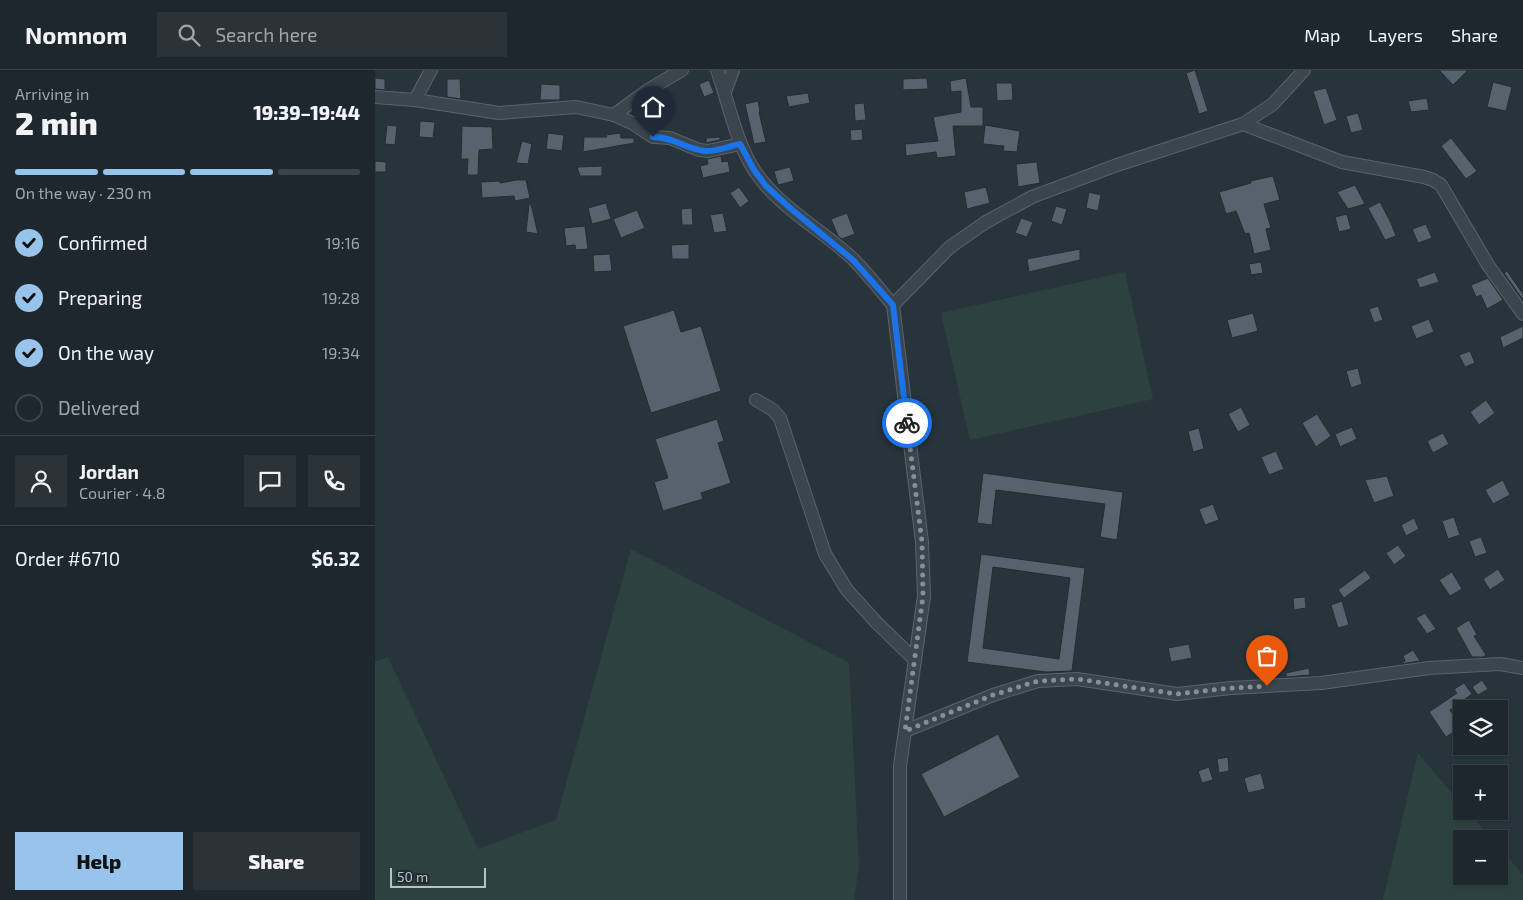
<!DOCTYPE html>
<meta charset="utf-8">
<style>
:root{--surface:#1e272d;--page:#2b3339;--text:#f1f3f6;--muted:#a1a5aa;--line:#3c4449;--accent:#98c4ec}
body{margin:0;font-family:"Exo 2",sans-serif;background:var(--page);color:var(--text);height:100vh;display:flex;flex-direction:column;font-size:19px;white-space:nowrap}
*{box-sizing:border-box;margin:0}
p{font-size:16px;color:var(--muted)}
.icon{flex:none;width:28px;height:28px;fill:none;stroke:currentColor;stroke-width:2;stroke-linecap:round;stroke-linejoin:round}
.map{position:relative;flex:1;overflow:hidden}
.details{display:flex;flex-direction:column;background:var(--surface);width:375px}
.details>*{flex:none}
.fabs{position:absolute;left:1078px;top:630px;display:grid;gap:10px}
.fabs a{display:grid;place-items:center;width:55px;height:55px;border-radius:0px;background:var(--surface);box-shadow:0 1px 4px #0004,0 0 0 1px var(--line);font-size:25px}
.scale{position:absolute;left:15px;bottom:12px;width:96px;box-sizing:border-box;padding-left:5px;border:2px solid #b8c0c8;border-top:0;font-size:14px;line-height:18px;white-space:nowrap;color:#b8c0c8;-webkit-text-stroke:4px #202a32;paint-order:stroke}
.pin{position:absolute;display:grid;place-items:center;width:42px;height:42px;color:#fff;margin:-51px -21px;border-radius:50% 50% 50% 0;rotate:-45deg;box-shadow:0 0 5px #0007}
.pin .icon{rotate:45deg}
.courier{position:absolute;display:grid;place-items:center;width:50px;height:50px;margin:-25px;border:4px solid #1a73e8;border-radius:50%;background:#fff;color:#222;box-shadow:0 1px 6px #0007}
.headline em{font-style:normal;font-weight:800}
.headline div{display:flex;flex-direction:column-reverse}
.headline{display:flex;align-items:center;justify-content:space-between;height:85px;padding:0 15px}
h1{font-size:32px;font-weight:800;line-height:38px}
.bar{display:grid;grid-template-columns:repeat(4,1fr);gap:8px 5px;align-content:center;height:60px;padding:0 15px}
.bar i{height:6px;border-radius:4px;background:var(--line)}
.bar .on{background:var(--accent)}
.bar p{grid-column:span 4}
.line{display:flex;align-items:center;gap:12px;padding:0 15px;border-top:1px solid var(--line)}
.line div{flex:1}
.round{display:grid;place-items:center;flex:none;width:52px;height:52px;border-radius:0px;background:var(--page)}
ol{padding:0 15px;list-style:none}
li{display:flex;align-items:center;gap:15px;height:55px}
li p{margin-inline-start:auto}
li .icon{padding:5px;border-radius:50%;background:var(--accent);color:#111;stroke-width:4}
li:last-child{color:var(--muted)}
li i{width:28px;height:28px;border:2px solid var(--line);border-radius:50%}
.primary-button{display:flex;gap:10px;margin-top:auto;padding:10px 15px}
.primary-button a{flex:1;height:58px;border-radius:0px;background:var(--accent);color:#111;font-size:20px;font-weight:800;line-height:58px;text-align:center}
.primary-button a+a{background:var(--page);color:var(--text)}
header{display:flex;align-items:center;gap:30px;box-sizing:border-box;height:70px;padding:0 25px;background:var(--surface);border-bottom:1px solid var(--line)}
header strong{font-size:24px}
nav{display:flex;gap:28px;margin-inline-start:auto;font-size:18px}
.search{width:350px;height:45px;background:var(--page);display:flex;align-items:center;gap:12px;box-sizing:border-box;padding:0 18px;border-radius:0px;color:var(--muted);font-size:19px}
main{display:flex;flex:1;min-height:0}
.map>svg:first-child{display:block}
</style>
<header>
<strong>Nomnom</strong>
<div class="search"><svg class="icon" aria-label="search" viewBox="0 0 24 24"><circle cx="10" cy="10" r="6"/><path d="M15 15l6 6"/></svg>Search here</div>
<nav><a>Map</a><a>Layers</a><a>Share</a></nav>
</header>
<main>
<section class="details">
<div class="headline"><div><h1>2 min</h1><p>Arriving in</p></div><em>19:39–19:44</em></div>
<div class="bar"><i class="on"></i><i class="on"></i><i class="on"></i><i></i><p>On the way · 230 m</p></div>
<ol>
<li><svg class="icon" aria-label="check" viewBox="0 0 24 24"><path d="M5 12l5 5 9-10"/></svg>Confirmed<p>19:16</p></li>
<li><svg class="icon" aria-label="check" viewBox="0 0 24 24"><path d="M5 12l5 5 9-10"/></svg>Preparing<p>19:28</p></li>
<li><svg class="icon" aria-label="check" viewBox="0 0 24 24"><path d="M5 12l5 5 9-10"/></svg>On the way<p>19:34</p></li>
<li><i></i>Delivered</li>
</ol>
<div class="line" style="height:90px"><a class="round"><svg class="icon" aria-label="person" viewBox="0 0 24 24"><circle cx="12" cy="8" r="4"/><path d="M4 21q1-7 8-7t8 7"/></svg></a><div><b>Jordan</b><p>Courier · 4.8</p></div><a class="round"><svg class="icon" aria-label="chat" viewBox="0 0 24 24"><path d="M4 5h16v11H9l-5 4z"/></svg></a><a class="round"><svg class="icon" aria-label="phone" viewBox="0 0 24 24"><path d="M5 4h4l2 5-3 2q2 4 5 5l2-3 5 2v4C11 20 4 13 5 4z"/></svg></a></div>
<div class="line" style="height:65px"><div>Order #6710</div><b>$6.32</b></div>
<div class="primary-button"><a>Help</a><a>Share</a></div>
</section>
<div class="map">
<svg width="1148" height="830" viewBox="0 0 1148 830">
<rect width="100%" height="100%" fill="#28343c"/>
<g fill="#2d423f">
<polygon points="750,202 778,329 595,370 566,243"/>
<polygon points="256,479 474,593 484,796 479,830 0,830 0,592 13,587 103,779 181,750"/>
<polygon points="1043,683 1086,734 1086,741 1093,741 1116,769 1086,769 1086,806 1124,806 1124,777 1148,805 1148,830 1008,830"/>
</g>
<g fill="#56626c" stroke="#222c34" fill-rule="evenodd">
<polygon points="820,0 833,41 824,44 811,3"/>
<polygon points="1064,0 1093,0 1078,15"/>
<polygon points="0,8 10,9 10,20 0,19"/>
<polygon points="552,8 553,19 528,20 528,9"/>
<polygon points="591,8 596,37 608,37 608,56 578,56 581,86 562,88 561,82 531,86 530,74 563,71 558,47 586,42 586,21 576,22 575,11"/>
<polygon points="72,9 85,9 86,29 72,27"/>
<polygon points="334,10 339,23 329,27 324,14"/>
<polygon points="1118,12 1137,17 1131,41 1112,37"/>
<polygon points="621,13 637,13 638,30 622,31"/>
<polygon points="166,14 185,15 185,30 165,30"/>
<polygon points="951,18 962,50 949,55 938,21"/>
<polygon points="433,23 435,33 414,37 411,26"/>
<polygon points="1052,28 1054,40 1036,42 1033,31"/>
<polygon points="383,31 385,41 384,42 391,72 379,74 370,34"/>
<polygon points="489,33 491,50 480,51 479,34"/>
<polygon points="983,43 988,60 976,63 971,46"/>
<polygon points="45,51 60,52 58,68 44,67"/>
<polygon points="12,55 22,56 20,75 10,74"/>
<polygon points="610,55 645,61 642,82 628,81 629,76 608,74"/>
<polygon points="87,56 117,57 118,79 104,80 103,105 92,105 93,89 86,89"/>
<polygon points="487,59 488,70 476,71 475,60"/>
<polygon points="173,63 189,65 187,81 171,79"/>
<polygon points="245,63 246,68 259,68 259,73 208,82 209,67 232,67 231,65"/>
<polygon points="345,67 345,70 331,73 331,68"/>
<polygon points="1076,68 1102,101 1091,109 1066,76"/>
<polygon points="147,71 157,74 153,94 141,93"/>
<polygon points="346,86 347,92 353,91 355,102 328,108 325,96 333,94 332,89"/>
<polygon points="0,91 11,92 11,102 0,102"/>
<polygon points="662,92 665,113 643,117 641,94"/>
<polygon points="227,96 227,106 205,106 202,97"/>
<polygon points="415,97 419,111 403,115 399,101"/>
<polygon points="898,106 905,130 889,134 896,158 891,159 896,180 879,184 874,163 870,164 861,141 851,144 844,122 876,113 875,111"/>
<polygon points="141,110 151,110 155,128 140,131 139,126 107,128 106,112 125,111 125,113"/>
<polygon points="980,115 990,134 973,139 962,122"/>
<polygon points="364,117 374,131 365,138 355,123"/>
<polygon points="611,117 615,133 592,139 589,122"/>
<polygon points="714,122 726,125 723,141 711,138"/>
<polygon points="1005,132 1016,153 1021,166 1010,170 993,138"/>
<polygon points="231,133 236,149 217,154 213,138"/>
<polygon points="154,134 156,134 163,164 151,162"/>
<polygon points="681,136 692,139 687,155 676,151"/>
<polygon points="317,138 318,155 307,155 306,139"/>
<polygon points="262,140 270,158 246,168 238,149"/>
<polygon points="348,143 352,161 339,163 335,145"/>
<polygon points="472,143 480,164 467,169 463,166 456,149"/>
<polygon points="972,144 976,159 964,162 960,147"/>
<polygon points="646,148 658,152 652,167 640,163"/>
<polygon points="1051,154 1057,168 1043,173 1037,159"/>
<polygon points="210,156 213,179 201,180 200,175 191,176 189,158"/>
<polygon points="314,174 314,189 297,189 296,175"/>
<polygon points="705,179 705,190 654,202 652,189"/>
<polygon points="235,184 237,201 219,202 218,185"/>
<polygon points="886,192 888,203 876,205 874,194"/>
<polygon points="1132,201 1148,224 1148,230 1129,203"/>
<polygon points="1060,202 1064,212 1045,218 1041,209"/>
<polygon points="1113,208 1128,230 1112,239 1106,225 1101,227 1096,215"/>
<polygon points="1003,236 1008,250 999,253 994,239"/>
<polygon points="299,240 306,262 326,256 346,321 276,343 248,256"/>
<polygon points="878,243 883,261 857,268 852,250"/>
<polygon points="1054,249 1059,262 1041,269 1036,256"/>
<polygon points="1148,256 1148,268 1128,278 1125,267"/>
<polygon points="1095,281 1100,293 1090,297 1084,285"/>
<polygon points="983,298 987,314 976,318 971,301"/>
<polygon points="1111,330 1120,343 1104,355 1095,342"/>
<polygon points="866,337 875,355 863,362 853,344"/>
<polygon points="942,344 956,366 941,377 927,353"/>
<polygon points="342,349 349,371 343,373 356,413 326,423 328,429 288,441 279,412 293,408 280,369"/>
<polygon points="977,357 982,369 965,377 960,364"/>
<polygon points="824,358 829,379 818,382 813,361"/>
<polygon points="1068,363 1074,374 1058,383 1052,371"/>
<polygon points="901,381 909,399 894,405 886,387"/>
<polygon points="608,403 748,422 742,470 725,467 730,434 621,420 617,455 602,453"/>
<polygon points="1012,406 1019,426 999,433 990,410"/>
<polygon points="1128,410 1135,425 1118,434 1110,420"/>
<polygon points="838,434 844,450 830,455 824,439"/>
<polygon points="1079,447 1085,465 1073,469 1067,451"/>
<polygon points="1039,448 1044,459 1031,466 1026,455"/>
<polygon points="1106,467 1112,483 1100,487 1094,471"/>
<polygon points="1023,475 1031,486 1019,495 1011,483"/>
<path d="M606,484L710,498L697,601L671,602L592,592ZM618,497L695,508L684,589L608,578Z"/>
<polygon points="1123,499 1130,510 1115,520 1108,509"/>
<polygon points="990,500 996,508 969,528 963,520"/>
<polygon points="1077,502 1087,519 1075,526 1064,510"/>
<polygon points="930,527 931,538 919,540 918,528"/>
<polygon points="967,531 974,555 963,558 956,535"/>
<polygon points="1050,543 1061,559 1052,564 1041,548"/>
<polygon points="1094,550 1102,565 1099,566 1111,585 1108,587 1097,587 1081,558"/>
<polygon points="814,574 817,588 796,592 793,578"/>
<polygon points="1038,580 1045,591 1025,594 1030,591 1028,586"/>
<polygon points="934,598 935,605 911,607 911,603"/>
<polygon points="1107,610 1113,619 1103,625 1097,617"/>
<polygon points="1089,613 1097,624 1075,640 1086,657 1071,667 1054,642 1082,623 1079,619"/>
<polygon points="623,664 645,707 569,747 546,704"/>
<polygon points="853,687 854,701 844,703 842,689"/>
<polygon points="834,697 838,710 827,713 823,701"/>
<polygon points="886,703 890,719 873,723 869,708"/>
</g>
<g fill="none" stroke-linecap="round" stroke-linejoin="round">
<defs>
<g id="minor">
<path d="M342,0C354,34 360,69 379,100C403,137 446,159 478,189C492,203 505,220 518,235"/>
<polyline points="350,22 358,0"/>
<polyline points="0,27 40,30 124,43 201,37 239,45 257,53 278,67 295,68 324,80 333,81 365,74"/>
<polyline points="40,30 56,0"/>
<polyline points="239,45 273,20 307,0"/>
<polyline points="868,54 967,92 1049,107 1058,110 1066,115 1113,195 1148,244"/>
<polyline points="381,330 398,340 405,348 450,484 472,520 501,552 540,590"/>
<polyline points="530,661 618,625 663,611 702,609 802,624 856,618 946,613 1054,598 1125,594 1148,598"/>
<polyline points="525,830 525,696 549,526 547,472 518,235 575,177 611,152 657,127 742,95 868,54 898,34 929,0"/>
</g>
</defs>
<use href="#minor" stroke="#59636b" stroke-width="14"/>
<use href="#minor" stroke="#3b454d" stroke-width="12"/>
</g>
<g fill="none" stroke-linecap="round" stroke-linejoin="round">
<polyline stroke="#868f97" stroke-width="5" stroke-dasharray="0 9" points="532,353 547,472 548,526 530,661 618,625 663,611 702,609 802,624 856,618 892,616"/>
<path stroke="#1a73e8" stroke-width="6" d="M278,67C299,67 310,79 330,81C341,82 354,76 365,74L379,100L391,116L415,138L478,190L518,235L532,353"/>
</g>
</svg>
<div class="fabs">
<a><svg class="icon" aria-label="layers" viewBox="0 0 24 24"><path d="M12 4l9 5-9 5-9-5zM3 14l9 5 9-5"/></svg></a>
<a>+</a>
<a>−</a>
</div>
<div class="scale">50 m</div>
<div class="pin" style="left:892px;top:616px;background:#ea580c"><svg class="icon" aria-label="bag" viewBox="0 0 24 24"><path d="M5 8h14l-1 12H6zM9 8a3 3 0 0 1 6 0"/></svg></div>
<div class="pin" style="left:278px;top:67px;background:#1f2937"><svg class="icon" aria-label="home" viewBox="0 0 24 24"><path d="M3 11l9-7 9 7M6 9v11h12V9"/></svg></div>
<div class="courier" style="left:532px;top:353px"><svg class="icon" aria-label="bike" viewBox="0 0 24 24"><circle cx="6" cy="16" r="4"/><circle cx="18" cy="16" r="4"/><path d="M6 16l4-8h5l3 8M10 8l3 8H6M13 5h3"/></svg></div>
</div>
</main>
